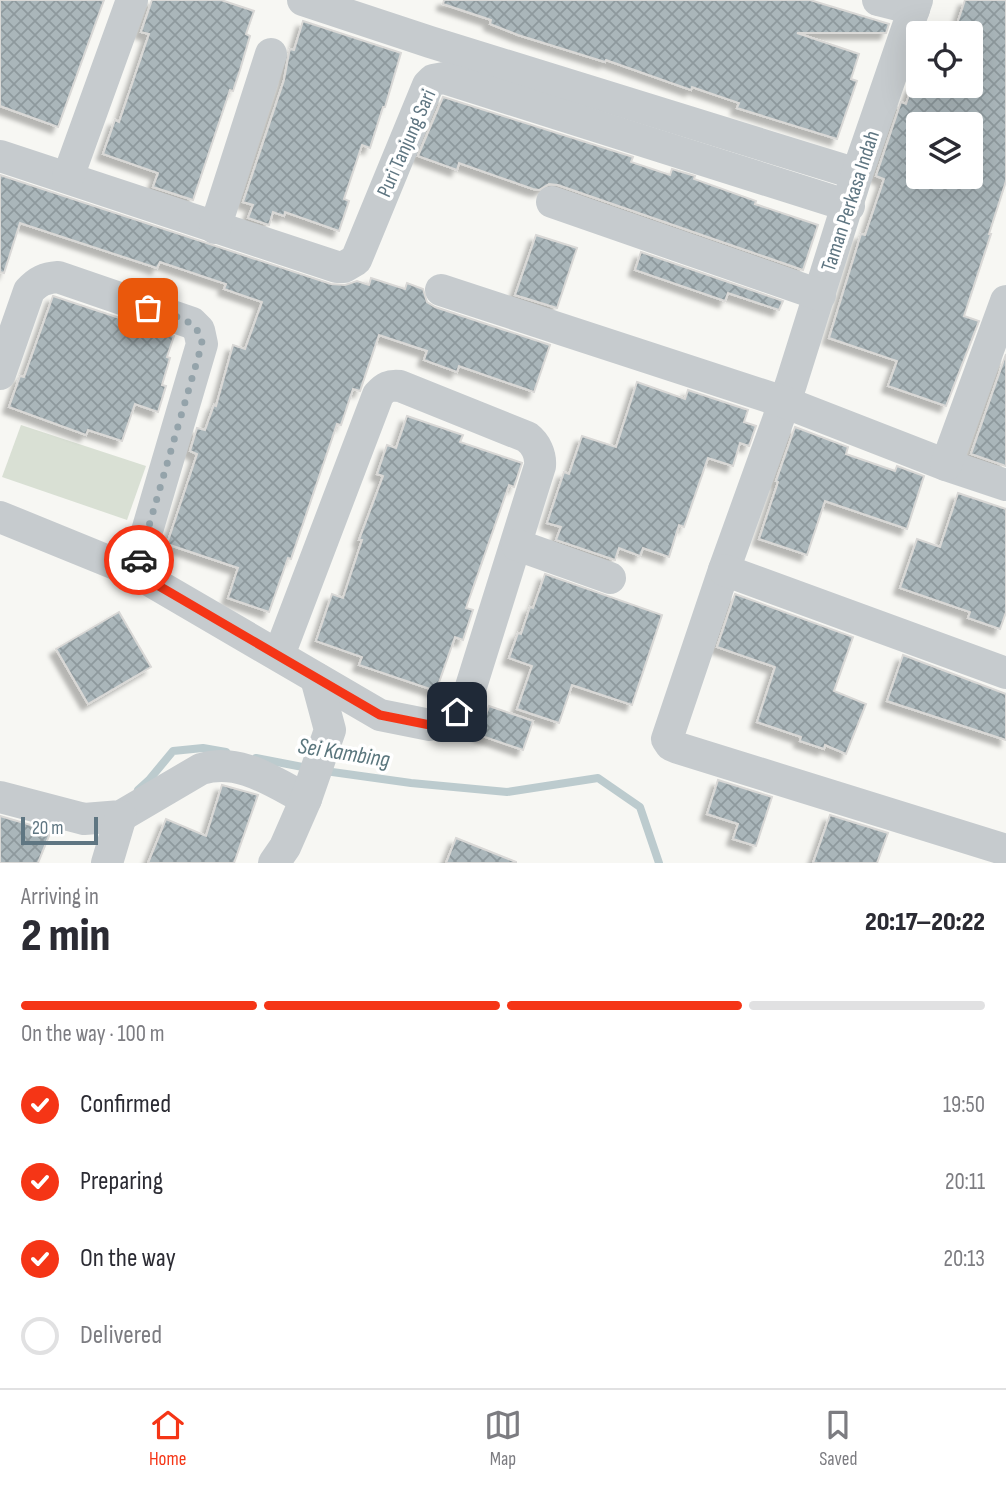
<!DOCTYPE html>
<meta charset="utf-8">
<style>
:root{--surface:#fff;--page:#f2f2f3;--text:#2b2b33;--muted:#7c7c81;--line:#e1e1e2;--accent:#f53516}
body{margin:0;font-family:"Sofia Sans Condensed",sans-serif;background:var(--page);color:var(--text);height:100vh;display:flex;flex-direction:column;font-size:26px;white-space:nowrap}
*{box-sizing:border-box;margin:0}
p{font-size:23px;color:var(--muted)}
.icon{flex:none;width:38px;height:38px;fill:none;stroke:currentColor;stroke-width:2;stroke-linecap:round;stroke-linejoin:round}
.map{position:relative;height:863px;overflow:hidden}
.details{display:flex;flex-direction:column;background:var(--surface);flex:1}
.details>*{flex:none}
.buttons{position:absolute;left:906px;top:21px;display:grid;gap:14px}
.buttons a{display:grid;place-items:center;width:77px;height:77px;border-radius:7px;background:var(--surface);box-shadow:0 7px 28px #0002;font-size:35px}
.scale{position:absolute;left:21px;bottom:18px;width:77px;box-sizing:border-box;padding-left:7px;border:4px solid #5f7682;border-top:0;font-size:19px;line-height:24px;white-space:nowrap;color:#5f7682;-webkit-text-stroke:5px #fff;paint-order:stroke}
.pin{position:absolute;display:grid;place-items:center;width:60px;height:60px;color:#fff;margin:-30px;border-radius:14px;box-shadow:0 4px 10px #0006}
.courier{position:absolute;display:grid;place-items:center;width:70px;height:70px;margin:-35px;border:5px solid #f53516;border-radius:50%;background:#fff;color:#222;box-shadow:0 2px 9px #0007}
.head em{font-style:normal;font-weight:800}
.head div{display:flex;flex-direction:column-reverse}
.head{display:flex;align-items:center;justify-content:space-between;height:119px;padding:0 21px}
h1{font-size:46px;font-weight:800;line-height:52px}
.bar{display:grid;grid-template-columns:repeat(4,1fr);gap:10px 7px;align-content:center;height:84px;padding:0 21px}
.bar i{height:9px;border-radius:5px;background:var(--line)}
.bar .active{background:var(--accent)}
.bar p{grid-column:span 4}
ol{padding:0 21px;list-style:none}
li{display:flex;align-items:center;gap:21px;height:77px}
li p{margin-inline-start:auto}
li .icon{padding:7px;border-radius:50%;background:var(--accent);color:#fff;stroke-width:4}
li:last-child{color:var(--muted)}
li i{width:38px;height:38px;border:4px solid var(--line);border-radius:50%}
.menu{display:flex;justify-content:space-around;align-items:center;height:98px;border-top:2px solid var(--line);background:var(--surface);font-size:19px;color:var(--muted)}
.menu a{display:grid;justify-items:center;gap:4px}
.menu .active{color:var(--accent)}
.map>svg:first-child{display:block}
</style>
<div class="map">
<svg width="1006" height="863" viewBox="0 0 1006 863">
<defs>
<pattern id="building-cross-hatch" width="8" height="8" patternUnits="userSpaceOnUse" patternTransform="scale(1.75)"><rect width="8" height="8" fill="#aab6ba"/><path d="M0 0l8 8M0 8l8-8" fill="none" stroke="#8e999d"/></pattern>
<filter id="shadow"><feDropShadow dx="-6" dy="6" stdDeviation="2" flood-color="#0004"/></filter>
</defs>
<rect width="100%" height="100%" fill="#f7f7f3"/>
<polygon fill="#d9e0d4" points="21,425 146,466 127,520 2,477"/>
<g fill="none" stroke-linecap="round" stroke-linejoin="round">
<g stroke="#bccbce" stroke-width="8">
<polyline points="256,758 308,768"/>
<polyline points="325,771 411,783 507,792 598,778 640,807 659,863"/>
<polyline points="138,790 149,780 173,751 203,748 226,752"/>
</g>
</g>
<g fill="url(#building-cross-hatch)" stroke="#d9d8d6" stroke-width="2" fill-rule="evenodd" filter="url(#shadow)">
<polygon points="0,0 104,0 58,127 0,106"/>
<polygon points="152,0 221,0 254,11 246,34 250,36 240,70 233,91 230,90 193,200 153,187 158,173 103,154 115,120 119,122 149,34 141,32"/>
<polygon points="444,0 810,0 889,24 886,33 797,33 859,54 851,79 857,81 837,139 737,108 739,103 692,87 691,90 606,60 605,62 518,35 490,24 491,20 443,4"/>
<path d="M965,0H1006V181L989,234H991L964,316L979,321L946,406L888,386L897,361L829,338L861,234L865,235L884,179L876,176L901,102L906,104L912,86H971V33H954ZM919,124H975L971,136V181L957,177H919Z"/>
<polygon points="303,21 401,53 385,107 383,107 370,148 362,145 344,199 349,201 339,231 285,212 284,216 273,212 269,225 248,218 253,205 243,202 284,80 289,53 290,49 294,50"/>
<polygon points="443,97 633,157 631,162 670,175 672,169 695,176 694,179 756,201 755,204 818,225 803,270 558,185 549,184 539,190 533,189 459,163 457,170 418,156"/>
<polygon points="0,175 331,284 345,285 357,281 369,285 371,278 405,289 407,283 423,289 427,302 435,307 550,345 534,392 459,366 457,372 424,360 427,351 379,335 360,391 353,389 341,425 337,424 291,559 288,558 269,612 228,598 238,568 167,544 197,454 190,451 197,428 205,430 214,405 216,406 233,345 245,349 262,302 224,289 226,284 160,262 157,268 20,223 4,273 0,272"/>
<polygon points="536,235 577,248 557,308 515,295"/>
<polygon points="641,252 783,301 779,310 728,293 725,301 635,270"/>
<polygon points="53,296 174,336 167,357 170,358 162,385 166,386 158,412 135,404 122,441 88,430 86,435 9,407 20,376 24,377"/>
<polygon points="1006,354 1006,466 971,454"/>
<polygon points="637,382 685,399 688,390 748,410 744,422 756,426 749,446 740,443 733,466 708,458 684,527 679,525 669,557 643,548 640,556 619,548 615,560 556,540 561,527 547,523 564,472 569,474 582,436 616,447"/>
<polygon points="407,416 463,435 460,442 522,463 514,487 509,485 466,608 473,610 463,640 455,637 436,691 359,665 362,657 316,641 332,594 343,598 362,540 359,540 383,476 377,474 387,445 396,448"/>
<polygon points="795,427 848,447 846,454 895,471 897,466 924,476 907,529 825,501 807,555 759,539 778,482 776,481"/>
<polygon points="958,493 1006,509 1006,612 1000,629 968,618 970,612 900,588 917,539 940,547"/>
<polygon points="545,574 662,615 632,705 572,685 559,723 517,709 532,666 509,658 518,633 521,634 530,607 533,608"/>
<polygon points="735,594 853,637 834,691 866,704 846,754 825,745 824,749 800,741 801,737 757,722 775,667 717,647"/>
<polygon points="119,612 151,667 88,704 56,649"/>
<polygon points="903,655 1006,694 1006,740 887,701"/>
<polygon points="489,706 533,721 523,750 479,735"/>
<polygon points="718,780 772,797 756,846 733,839 738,824 707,814"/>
<polygon points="222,785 258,795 234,863 148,863 166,819 206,836"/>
<polygon points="830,815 888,833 877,863 813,863"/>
<polygon points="0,816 51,831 38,863 0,863"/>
<polygon points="456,838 516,862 516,863 446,863"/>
</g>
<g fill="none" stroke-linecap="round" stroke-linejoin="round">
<g stroke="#c6cbce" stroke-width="32">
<polyline points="303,0 430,42 857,174"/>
<polyline points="878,0 914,9"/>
<polyline points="917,0 857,174 791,384 724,570 667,739 671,745 678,748 1006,850"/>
<polyline points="0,156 337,267 344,267 356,260 428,85 433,80 444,78 849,206"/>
<polyline points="68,177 132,0"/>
<polyline points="552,202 820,295"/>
<polyline points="215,228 271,54"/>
<polyline points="441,290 784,402 946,465 1006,485"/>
<path d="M0,374L29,291C38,281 45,278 58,277L192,323L199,330L202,344L135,572"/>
<polyline points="946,465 1006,301"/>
<path d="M0,517L135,572L380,715L430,725L447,720L457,712L469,693L540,466C541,455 536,444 527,437L400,386C389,385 385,387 378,395L279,655"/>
<polyline points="517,545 610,578"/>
<polyline points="724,570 1006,673"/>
<path d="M0,797L84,819L121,816L201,769C239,757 273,782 306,799"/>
<polyline points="107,863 121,816"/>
<polyline points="274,863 285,847 306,799 330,730 316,678"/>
</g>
</g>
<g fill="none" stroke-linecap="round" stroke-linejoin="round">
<path stroke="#94a3aa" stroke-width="7" stroke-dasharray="0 12.6" d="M139,560L202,344C200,318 169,315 148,308"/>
<polyline stroke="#f53516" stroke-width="9" points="139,560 135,572 380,715 430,725 447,720 457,712"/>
</g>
<g text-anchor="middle" stroke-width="7" stroke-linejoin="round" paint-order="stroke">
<g font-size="21" fill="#5f7682" stroke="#fff">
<text transform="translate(406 143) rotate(-66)" y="7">Puri Tanjung Sari</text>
<text transform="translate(850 201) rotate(-72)" y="7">Taman Perkasa Indah</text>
</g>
<g font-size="23" font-style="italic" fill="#5a767d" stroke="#fff">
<text transform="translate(344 752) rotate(9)" y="8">Sei Kambing</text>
</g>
</g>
</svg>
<div class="buttons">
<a><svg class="icon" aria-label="locate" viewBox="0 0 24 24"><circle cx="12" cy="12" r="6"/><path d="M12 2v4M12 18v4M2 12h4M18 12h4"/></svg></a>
<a><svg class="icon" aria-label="layers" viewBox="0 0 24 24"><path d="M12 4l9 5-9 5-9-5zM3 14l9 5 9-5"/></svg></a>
</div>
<div class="scale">20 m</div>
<div class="pin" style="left:148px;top:308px;background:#ea580c"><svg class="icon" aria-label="bag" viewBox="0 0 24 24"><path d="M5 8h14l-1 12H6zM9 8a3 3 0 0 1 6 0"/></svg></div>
<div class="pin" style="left:457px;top:712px;background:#1f2937"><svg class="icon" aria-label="home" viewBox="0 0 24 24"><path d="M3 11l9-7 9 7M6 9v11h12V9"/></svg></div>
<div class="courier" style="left:139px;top:560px"><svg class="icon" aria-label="car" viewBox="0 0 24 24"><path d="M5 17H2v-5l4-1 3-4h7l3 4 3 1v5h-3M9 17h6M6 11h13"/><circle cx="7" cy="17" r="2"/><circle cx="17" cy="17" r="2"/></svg></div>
</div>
<section class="details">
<div class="head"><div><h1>2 min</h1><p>Arriving in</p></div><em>20:17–20:22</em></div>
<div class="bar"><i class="active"></i><i class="active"></i><i class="active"></i><i></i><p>On the way · 100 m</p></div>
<ol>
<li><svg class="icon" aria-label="check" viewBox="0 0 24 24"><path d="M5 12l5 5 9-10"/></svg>Confirmed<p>19:50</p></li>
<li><svg class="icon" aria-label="check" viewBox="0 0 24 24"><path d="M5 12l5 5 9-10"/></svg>Preparing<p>20:11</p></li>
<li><svg class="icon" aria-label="check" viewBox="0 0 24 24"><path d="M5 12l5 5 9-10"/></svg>On the way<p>20:13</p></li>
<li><i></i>Delivered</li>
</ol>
</section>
<nav class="menu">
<a class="active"><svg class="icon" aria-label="home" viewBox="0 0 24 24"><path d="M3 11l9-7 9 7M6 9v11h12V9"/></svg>Home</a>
<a><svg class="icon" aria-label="map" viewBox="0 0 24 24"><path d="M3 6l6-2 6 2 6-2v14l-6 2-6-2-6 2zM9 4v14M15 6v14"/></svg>Map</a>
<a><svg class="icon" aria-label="saved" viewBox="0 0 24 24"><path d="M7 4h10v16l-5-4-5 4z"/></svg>Saved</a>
</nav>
